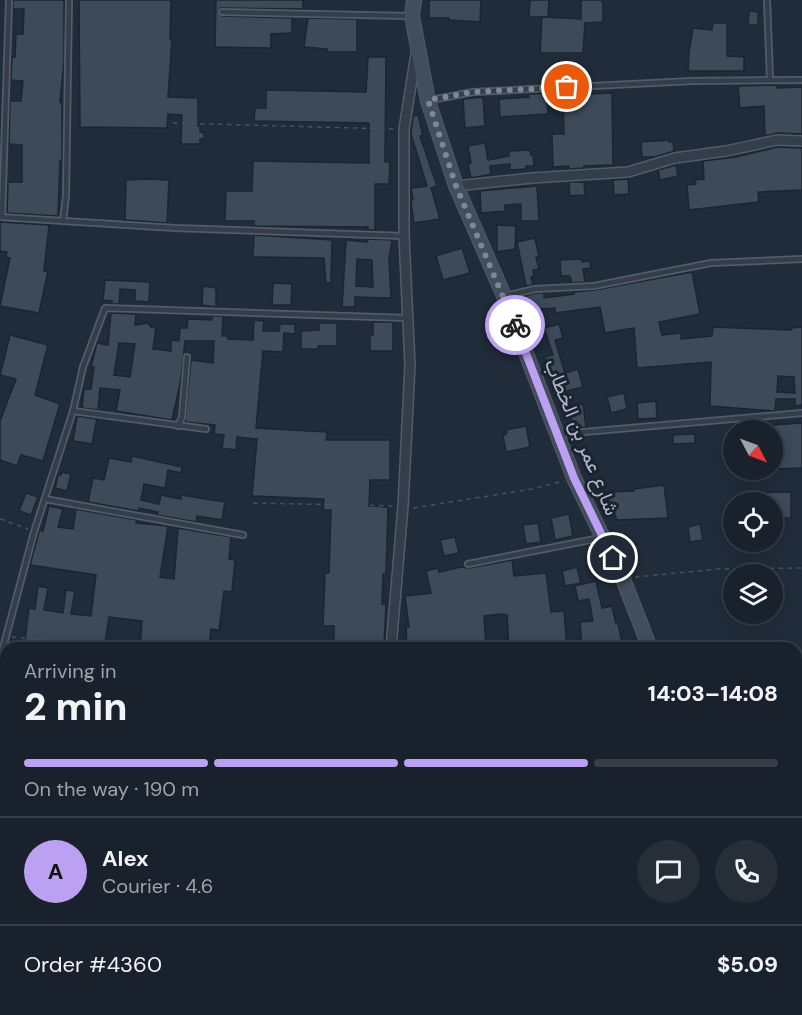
<!DOCTYPE html>
<meta charset="utf-8">
<style>
:root{--surface:#19212c;--page:#262e38;--text:#f1f3f6;--muted:#9fa3a9;--line:#373e48;--accent:#bca0f2}
body{margin:0;font-family:"DM Sans",Vazirmatn,sans-serif;background:var(--page);color:var(--text);height:100vh;display:flex;flex-direction:column;font-size:22px;white-space:nowrap}
*{box-sizing:border-box;margin:0}
p{font-size:20px;color:var(--muted)}
.icon{flex:none;width:33px;height:33px;fill:none;stroke:currentColor;stroke-width:2;stroke-linecap:round;stroke-linejoin:round}
.map{position:relative;flex:1;overflow:hidden}
.side{position:absolute;left:0px;top:642px;width:802px;height:374px;display:flex;flex-direction:column;background:var(--surface);border-radius:18px 18px 0 0;box-shadow:0 3px 15px #0003,0 0 0 2px var(--line)}
.side>*{flex:none}
.needle{width:39px;rotate:131deg}
.fabs{position:absolute;left:723px;top:420px;display:grid;gap:12px}
.fabs a{display:grid;place-items:center;width:60px;height:60px;border-radius:50%;background:var(--surface);box-shadow:0 3px 15px #0003,0 0 0 2px var(--line);font-size:30px}
.pin{position:absolute;display:grid;place-items:center;width:51px;height:51px;color:#fff;margin:-26px;border:3px solid #fff;border-radius:50%;box-shadow:0 2px 6px #0007}
.courier{position:absolute;display:grid;place-items:center;width:60px;height:60px;margin:-30px;border:4px solid #bca0f2;border-radius:50%;background:#fff;color:#222;box-shadow:0 2px 8px #0007}
.summary em{font-style:normal;font-weight:800}
.summary div{display:flex;flex-direction:column-reverse}
.summary{display:flex;align-items:center;justify-content:space-between;height:102px;padding:0 24px}
h1{font-size:39px;font-weight:800;line-height:45px}
.bar{display:grid;grid-template-columns:repeat(4,1fr);gap:9px 6px;align-content:center;height:72px;padding:0 24px}
.bar i{height:8px;border-radius:4px;background:var(--line)}
.bar .selected{background:var(--accent)}
.bar p{grid-column:span 4}
.line{display:flex;align-items:center;gap:15px;padding:0 24px;border-top:2px solid var(--line)}
.line div{flex:1}
.round{display:grid;place-items:center;flex:none;width:63px;height:63px;border-radius:32px;background:var(--page)}
.map>svg:first-child{display:block}
</style>
<div class="map">
<svg width="802" height="1015" viewBox="0 0 802 1015">
<rect width="100%" height="100%" fill="#212c3a"/>
<g fill="#3c4a5a" stroke="#1c2531" stroke-width="1.5" fill-rule="evenodd">
<polygon points="13,0 64,0 64,61 60,102 62,103 62,161 60,161 58,216 7,213 8,182 22,182 22,145 9,144 10,101 21,101 23,81 11,80 12,57 15,57 16,34 23,34 24,9 13,9"/>
<polygon points="79,0 171,0 170,39 172,39 168,97 198,98 198,126 200,126 200,132 204,133 204,139 200,139 200,144 181,144 182,115 168,114 167,128 80,127"/>
<polygon points="216,0 303,0 303,9 220,8 218,12 222,16 292,18 292,33 271,34 271,48 215,47"/>
<polygon points="429,0 481,0 480,22 449,20 449,18 429,18"/>
<polygon points="530,0 549,0 548,17 529,17"/>
<polygon points="581,0 602,0 603,7 603,22 585,23 583,53 540,53 542,17 581,19"/>
<polygon points="749,11 758,12 758,25 748,25"/>
<polygon points="308,18 357,19 357,52 327,52 327,49 304,47"/>
<polygon points="713,23 727,23 727,56 744,57 744,71 688,71 689,52 693,28 712,30"/>
<polygon points="368,57 386,57 385,162 390,162 389,184 375,184 375,230 368,230 368,227 254,226 254,221 225,221 226,191 252,191 253,161 369,163 369,123 254,121 255,108 266,108 266,90 366,92"/>
<polygon points="777,85 777,88 802,87 802,134 777,133 765,136 764,106 740,108 738,86"/>
<polygon points="546,93 548,114 500,117 499,99 529,97 528,94"/>
<polygon points="612,93 613,165 584,166 584,168 569,169 569,166 553,167 552,134 564,134 563,95"/>
<polygon points="483,97 485,126 465,128 463,99"/>
<polygon points="418,115 423,135 420,136 437,186 431,188 440,219 414,223 411,201 413,199 411,188 427,186 411,134 413,116"/>
<polygon points="669,140 669,142 673,142 674,151 655,157 642,157 641,142"/>
<polygon points="485,143 488,160 509,156 509,151 530,150 531,155 533,155 534,166 526,166 526,169 510,170 510,164 490,166 491,174 471,178 468,165 471,163 468,146"/>
<polygon points="778,147 802,148 802,190 758,192 759,202 689,210 687,185 696,184 695,180 704,179 703,161 736,157"/>
<polygon points="676,165 678,176 660,180 658,170"/>
<polygon points="147,179 169,180 167,223 125,220 126,180"/>
<polygon points="628,179 629,194 614,195 613,180"/>
<polygon points="569,182 584,182 585,195 570,196"/>
<polygon points="537,186 539,221 521,221 521,204 505,205 505,211 481,213 480,191"/>
<polygon points="0,222 49,225 44,271 48,271 39,313 0,306 10,258 6,257 7,252 0,251"/>
<polygon points="497,225 516,226 515,249 497,252"/>
<polygon points="254,235 332,240 331,283 326,283 324,258 253,257"/>
<polygon points="535,238 539,257 536,257 539,269 533,270 534,276 531,277 533,285 526,286 517,242"/>
<path d="M368,239L392,240L389,259L391,298L355,297V307H342L346,240L367,242ZM357,259L372,260L373,287L356,286Z"/>
<polygon points="462,248 470,273 443,280 436,256"/>
<polygon points="582,259 582,262 590,261 591,268 583,269 585,282 572,283 570,276 561,276 560,260"/>
<path d="M692,272L700,314L659,322L662,335L681,333V339L712,336L713,327L791,330V328L802,327V405L795,406V399H776L775,411L710,406L711,362L637,368L634,328L605,333L600,307L555,313V308L526,310L525,296L536,293H544V298L574,294V292L595,290ZM778,376L794,377L795,393L777,392Z"/>
<polygon points="105,280 150,282 149,302 135,301 135,290 120,289 119,304 112,304 112,301 103,300"/>
<polygon points="273,283 292,284 291,305 272,305"/>
<polygon points="203,286 216,288 216,307 202,305"/>
<path d="M111,313L136,314L135,325L148,323L151,327L156,328L153,349L171,351V340L179,341L180,328H187L188,319L212,320V316H223L222,336H228V339L253,340L254,320L264,321L263,331H279L280,324H295V334L284,333L283,352L263,351L256,428L327,432L326,440H390V480H370L369,506L388,507L386,574H383L382,604H386L384,645L334,644V626H323L325,573H329L331,510H323L324,499L252,496L257,439L237,437L236,450L222,448L224,435L214,434L215,425L185,422L191,360L213,363L214,341H185L181,379L172,420L116,411L120,390L100,388L98,410L82,408L84,389H91L94,367H91L97,343L108,345ZM119,343L135,344L130,377L114,375Z"/>
<polygon points="373,322 393,322 393,351 370,351 370,335 373,335"/>
<polygon points="319,323 337,323 337,346 318,346 318,349 301,349 301,331 319,330"/>
<polygon points="559,324 563,338 555,340 565,373 578,369 583,387 558,393 556,388 553,389 545,357 553,355 544,328"/>
<polygon points="10,335 48,345 35,395 60,404 43,461 21,455 17,466 0,460 0,421 16,379 0,375"/>
<polygon points="624,393 627,409 611,413 607,397"/>
<polygon points="656,401 657,418 638,419 637,403"/>
<polygon points="583,404 586,427 573,428 569,406"/>
<polygon points="77,416 97,419 92,444 73,441"/>
<polygon points="802,423 802,468 772,469 772,425"/>
<polygon points="526,426 530,447 506,452 503,436 507,433 506,430"/>
<polygon points="695,434 695,443 673,444 673,435"/>
<polygon points="132,456 182,467 181,473 168,470 165,488 144,484 141,500 159,504 161,495 181,499 181,495 225,502 222,520 197,516 196,522 157,515 158,512 139,508 138,511 88,502 93,478 104,480 109,458 131,462"/>
<polygon points="62,472 71,474 67,491 55,488 58,475 61,475"/>
<polygon points="664,485 668,518 617,520 605,492 634,491 634,489"/>
<polygon points="791,492 791,518 772,518 772,502 741,502 741,493"/>
<polygon points="26,493 38,497 31,515 19,511"/>
<polygon points="49,506 63,509 58,527 73,529 76,509 137,520 136,523 168,526 160,577 174,579 178,528 231,537 229,559 235,560 232,592 224,591 219,630 211,629 209,648 140,647 142,621 109,617 105,643 100,642 99,648 24,648 29,608 35,609 38,586 48,588 44,610 63,613 66,590 75,591 71,614 91,616 96,575 30,565 39,532 39,530 43,531"/>
<polygon points="569,514 573,536 555,540 551,518"/>
<polygon points="538,523 541,542 526,544 523,525"/>
<polygon points="700,524 703,540 690,542 688,527"/>
<polygon points="455,537 459,553 444,556 440,540"/>
<polygon points="512,560 514,576 546,573 551,612 564,611 567,648 509,648 507,615 501,614 484,616 486,648 407,648 406,627 409,627 405,596 431,593 426,571 438,568 439,572 461,567 469,568"/>
<polygon points="577,567 581,583 565,586 562,571"/>
<polygon points="596,581 602,608 612,606 616,624 618,623 623,648 582,648 580,622 593,621 589,599 578,601 575,586"/>
</g>
<g fill="none" stroke-linecap="round" stroke-linejoin="round">
<defs>
<g id="service">
<polyline points="767,0 770,79"/>
<polyline points="222,12 409,16"/>
<polyline points="431,100 473,92 692,81 802,80"/>
<polyline points="0,217 175,228 404,236"/>
<polyline points="2,217 9,0"/>
<polyline points="63,221 66,196 69,0"/>
<polyline points="505,296 535,289 594,286 711,263 802,259"/>
<polyline points="73,411 206,429"/>
<polyline points="178,426 182,417 187,357"/>
<polyline points="561,434 802,413"/>
<polyline points="45,499 243,535"/>
<polyline points="468,564 600,538"/>
<polyline points="0,659 34,532 73,411 83,367 105,308 407,318"/>
</g>
<g id="minor">
<polyline points="456,186 532,178 628,172 675,158 726,151 777,140 802,141"/>
<polyline points="391,648 403,506 410,365 404,236 404,129 416,54"/>
<polyline points="796,776 802,777"/>
<polyline points="416,1010 417,1015"/>
</g>
<g id="secondary">
<polyline points="414,0 412,16 428,101 456,186 504,296 574,478 623,579 650,648"/>
<polyline points="791,1010 793,1015"/>
</g>
</defs>
<use href="#service" stroke="#525b68" stroke-width="8"/>
<use href="#minor" stroke="#525b68" stroke-width="12"/>
<use href="#secondary" stroke="#525b68" stroke-width="16"/>
<g stroke="#405658" stroke-width="1.5" stroke-dasharray="4.5 4.5" stroke-linecap="butt">
<polyline points="173,123 394,129"/>
<polyline points="253,503 393,506"/>
<polyline points="413,508 532,489 564,481"/>
<polyline points="0,519 28,529"/>
<polyline points="635,577 718,569 802,568"/>
<polyline points="12,637 115,648"/>
<polyline points="0,674 6,675"/>
<polyline points="796,680 802,679"/>
<polyline points="0,814 6,815"/>
<polyline points="796,909 802,908"/>
<polyline points="796,994 802,994"/>
<polyline points="54,1015 54,1010"/>
<polyline points="224,1015 225,1010"/>
<polyline points="466,1015 498,1010"/>
</g>
<use href="#service" stroke="#343e4a" stroke-width="4.5"/>
<use href="#minor" stroke="#343e4a" stroke-width="9"/>
<use href="#secondary" stroke="#424d5d" stroke-width="14"/>
</g>
<g fill="none" stroke-linecap="round" stroke-linejoin="round">
<polyline stroke="#7d8796" stroke-width="6" stroke-dasharray="0 10.8" points="515,325 456,186 428,100 473,92 567,87"/>
<polyline stroke="#bca0f2" stroke-width="8" points="515,325 574,478 613,558"/>
</g>
<g text-anchor="middle" stroke-width="6" stroke-linejoin="round" paint-order="stroke">
<g font-size="20" fill="#afb8c7" stroke="#1a232f">
<text transform="translate(582 437) rotate(68)" y="7">شارع عمر بن الخطاب</text>
</g>
</g>
</svg>
<div class="fabs">
<a><svg class="needle" viewBox="-14 -14 28 28"><path d="M0-13l5 13h-10z" fill="#e53935"/><path d="M0 13l5-13h-10z" fill="#9fa3a9"/></svg></a>
<a><svg class="icon" aria-label="locate" viewBox="0 0 24 24"><circle cx="12" cy="12" r="6"/><path d="M12 2v4M12 18v4M2 12h4M18 12h4"/></svg></a>
<a><svg class="icon" aria-label="layers" viewBox="0 0 24 24"><path d="M12 4l9 5-9 5-9-5zM3 14l9 5 9-5"/></svg></a>
</div>
<div class="pin" style="left:567px;top:87px;background:#ea580c"><svg class="icon" aria-label="bag" viewBox="0 0 24 24"><path d="M5 8h14l-1 12H6zM9 8a3 3 0 0 1 6 0"/></svg></div>
<div class="pin" style="left:613px;top:558px;background:#1f2937"><svg class="icon" aria-label="home" viewBox="0 0 24 24"><path d="M3 11l9-7 9 7M6 9v11h12V9"/></svg></div>
<div class="courier" style="left:515px;top:325px"><svg class="icon" aria-label="bike" viewBox="0 0 24 24"><circle cx="6" cy="16" r="4"/><circle cx="18" cy="16" r="4"/><path d="M6 16l4-8h5l3 8M10 8l3 8H6M13 5h3"/></svg></div>
<section class="side">
<div class="summary"><div><h1>2 min</h1><p>Arriving in</p></div><em>14:03–14:08</em></div>
<div class="bar"><i class="selected"></i><i class="selected"></i><i class="selected"></i><i></i><p>On the way · 190 m</p></div>
<div class="line" style="height:108px"><b class="round" style="background:var(--accent);color:#111">A</b><div><b>Alex</b><p>Courier · 4.6</p></div><a class="round"><svg class="icon" aria-label="chat" viewBox="0 0 24 24"><path d="M4 5h16v11H9l-5 4z"/></svg></a><a class="round"><svg class="icon" aria-label="phone" viewBox="0 0 24 24"><path d="M5 4h4l2 5-3 2q2 4 5 5l2-3 5 2v4C11 20 4 13 5 4z"/></svg></a></div>
<div class="line" style="height:78px"><div>Order #4360</div><b>$5.09</b></div>
</section>
</div>
